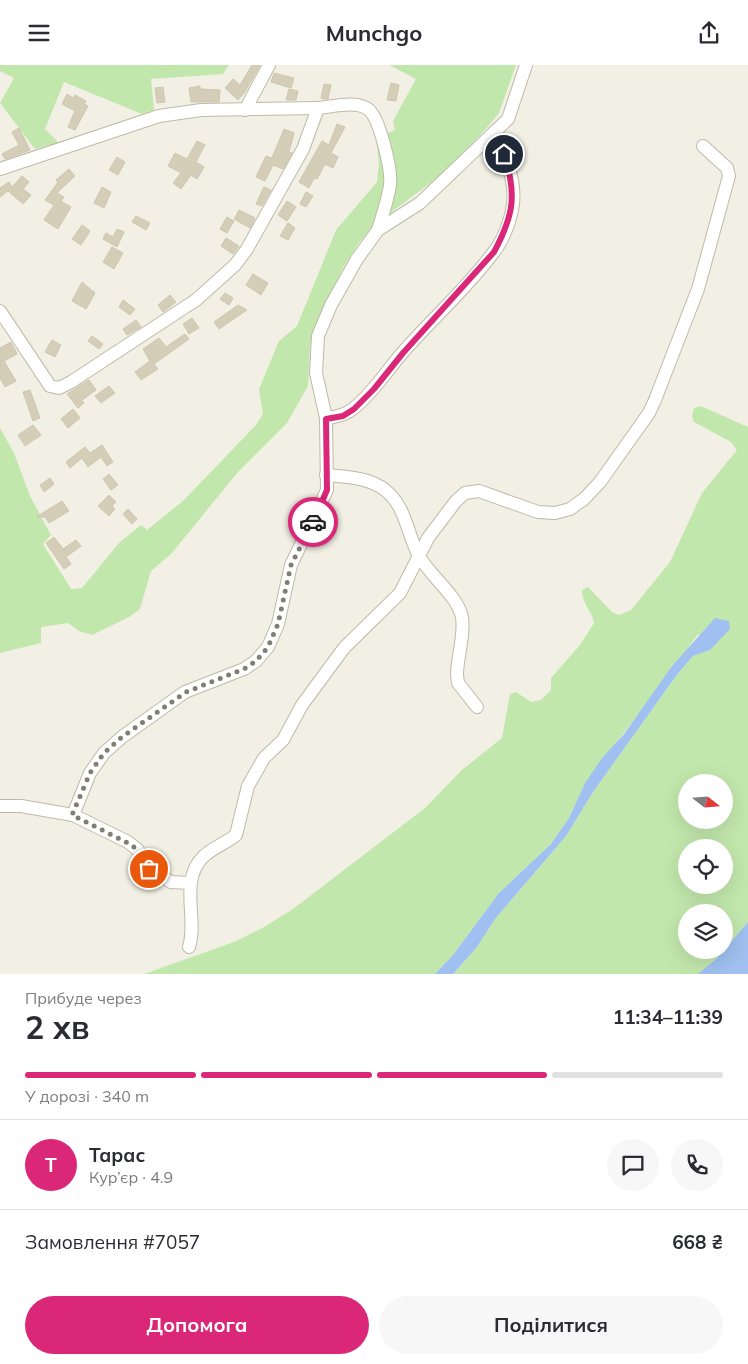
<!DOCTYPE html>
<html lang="uk">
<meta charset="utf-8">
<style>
:root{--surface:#fff;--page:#f7f7f7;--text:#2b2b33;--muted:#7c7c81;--line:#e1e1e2;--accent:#db2777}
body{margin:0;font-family:Mulish,sans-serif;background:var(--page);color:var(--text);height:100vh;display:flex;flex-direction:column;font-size:19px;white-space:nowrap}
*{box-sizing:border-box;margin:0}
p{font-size:16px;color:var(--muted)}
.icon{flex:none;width:28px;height:28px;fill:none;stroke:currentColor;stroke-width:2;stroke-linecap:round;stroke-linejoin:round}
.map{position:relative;height:909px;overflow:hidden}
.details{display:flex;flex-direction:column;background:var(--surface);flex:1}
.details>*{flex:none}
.needle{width:32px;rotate:107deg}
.tools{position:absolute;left:678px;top:709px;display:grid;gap:10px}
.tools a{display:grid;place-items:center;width:55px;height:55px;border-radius:50%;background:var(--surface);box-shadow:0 5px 20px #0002;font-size:25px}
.pin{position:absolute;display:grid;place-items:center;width:42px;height:42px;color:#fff;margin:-21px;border:2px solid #fff;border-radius:50%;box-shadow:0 1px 5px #0007}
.courier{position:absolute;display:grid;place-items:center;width:50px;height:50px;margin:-25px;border:4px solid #db2777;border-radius:50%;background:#fff;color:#222;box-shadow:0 1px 6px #0007}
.head em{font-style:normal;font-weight:700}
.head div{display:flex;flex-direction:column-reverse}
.head{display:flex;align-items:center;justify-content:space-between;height:85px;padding:0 25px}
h1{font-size:32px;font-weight:700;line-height:38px}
.bar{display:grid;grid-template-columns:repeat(4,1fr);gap:8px 5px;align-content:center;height:60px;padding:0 25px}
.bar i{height:6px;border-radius:4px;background:var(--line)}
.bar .active{background:var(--accent)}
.bar p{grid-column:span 4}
.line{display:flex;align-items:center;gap:12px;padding:0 25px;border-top:1px solid var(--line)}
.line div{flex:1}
.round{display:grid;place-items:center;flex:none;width:52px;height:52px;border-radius:26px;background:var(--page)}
.cta{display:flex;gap:10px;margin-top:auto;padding:10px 25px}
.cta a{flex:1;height:58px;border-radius:30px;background:var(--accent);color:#fff;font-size:20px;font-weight:700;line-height:58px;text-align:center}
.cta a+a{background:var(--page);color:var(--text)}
header{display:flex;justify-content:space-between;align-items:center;height:65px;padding:0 25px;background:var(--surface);font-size:22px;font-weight:700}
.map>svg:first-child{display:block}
</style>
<header><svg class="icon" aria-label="menu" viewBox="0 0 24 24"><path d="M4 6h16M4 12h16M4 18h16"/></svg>Munchgo<svg class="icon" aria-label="share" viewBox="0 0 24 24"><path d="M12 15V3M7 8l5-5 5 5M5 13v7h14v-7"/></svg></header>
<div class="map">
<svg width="748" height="909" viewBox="0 0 748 909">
<rect width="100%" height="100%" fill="#f2f0e4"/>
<g fill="#c2e7ac" fill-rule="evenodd">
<polygon points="0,0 229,0 223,9 151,14 154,45 142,49 64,17 45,64 59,78 35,84 0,38 14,13 0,6"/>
<polygon points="389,0 516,0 499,48 484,66 440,111 374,160 359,178 343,203 314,266 310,280 308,321 287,358 238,407 171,489 151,506 140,544 129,552 92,570 79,566 68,558 41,562 41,578 0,588 0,363 14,388 30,431 51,470 43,479 71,524 82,523 119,478 141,460 147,465 183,436 256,360 263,349 259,324 279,276 297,261 336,165 377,117 379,99 376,73 395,65 393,56 416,14"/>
<path d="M701,341L748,362V857L716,894L698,909H453L477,882L495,854L566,771L593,727L676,611L693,591L710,585L698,569L684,589L672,601L653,630L585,718L569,753L551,779L499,828L453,890L435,909H144L234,877L264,862L293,844L425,743L463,704L502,673L510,629L516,627L531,637L541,635L551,625V613L580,580L594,558C592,546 581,537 582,525L588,522L612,547L619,550L631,545L670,497L702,428L737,385L731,377L694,357L692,351L694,343ZM686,718H724V755H686ZM686,782H724V820H686ZM686,848H724V885H686Z"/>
</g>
<g fill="#9fc0f0">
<polygon points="715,553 729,556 730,564 710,585 693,591 676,611 593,727 566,771 495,854 477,882 453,909 435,909 453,890 499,828 551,779 569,753 585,718 603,692 624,669 672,601"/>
<polygon points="748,857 748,909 698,909 716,894"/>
</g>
<g fill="#d4ceb9" stroke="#cec7ad">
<polygon points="252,0 260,0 245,27 238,35 225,23 233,14 240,20"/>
<polygon points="274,8 294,13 291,23 271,17"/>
<polygon points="391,18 399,20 396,36 387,35"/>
<polygon points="324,19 331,20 328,34 324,34 321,33"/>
<polygon points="200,21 200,24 220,25 219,37 191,37 189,23"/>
<polygon points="163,22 165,37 157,38 155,23"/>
<polygon points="289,24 298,26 296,35 286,35"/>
<polygon points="67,29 73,33 75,30 86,36 84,39 88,41 75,65 68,62 75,46 62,39"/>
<polygon points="337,59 345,62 331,88 338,92 333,103 325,99 317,114 314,113 309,123 299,117 322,76 329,80"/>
<polygon points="19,63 30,85 5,94 2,89 19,80 12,67"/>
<polygon points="284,64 294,68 289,87 292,88 283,104 273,100 265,116 256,112 266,91 272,93"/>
<polygon points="197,76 205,80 196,97 204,102 197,114 191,110 181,124 173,118 181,108 168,101 175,88 187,94"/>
<polygon points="117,92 125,97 118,110 109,105"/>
<polygon points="69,104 75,111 57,128 64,132 61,136 71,142 58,164 44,155 54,140 45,135 58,117 56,115"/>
<polygon points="22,111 29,117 23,124 31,130 23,139 8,126 0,132 0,123 9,117 12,122"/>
<polygon points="102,122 111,127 104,143 94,138"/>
<polygon points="264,122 271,125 262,141 256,139"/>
<polygon points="306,127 313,131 306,142 300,139"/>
<polygon points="287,136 296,142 287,156 278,150"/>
<polygon points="239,145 255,153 250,163 234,154"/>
<polygon points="136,151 150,158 146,165 132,157"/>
<polygon points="227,152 234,156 227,168 220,164"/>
<polygon points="288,158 295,163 288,175 280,171"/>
<polygon points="82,160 90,166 81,180 72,174"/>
<polygon points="117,164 124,167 117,182 103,174 106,168 113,172"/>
<polygon points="226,173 239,181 233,189 221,181"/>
<polygon points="112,182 123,188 114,204 103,197"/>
<polygon points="253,209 268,218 261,230 246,220"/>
<polygon points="82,217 95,228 86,244 72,236"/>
<polygon points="225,228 233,233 229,240 220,234"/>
<polygon points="170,230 176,237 163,247 158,240"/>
<polygon points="123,235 135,244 130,250 119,242"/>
<polygon points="238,240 247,245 219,264 214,257"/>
<polygon points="192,253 199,263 189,269 183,259"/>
<polygon points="136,255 141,262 127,270 123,264"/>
<polygon points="185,269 189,274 154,299 158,304 141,315 135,307 150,296 143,284 159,273 166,282"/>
<polygon points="92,271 103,279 99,284 88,276"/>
<polygon points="52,275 61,280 55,292 45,287"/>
<polygon points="11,277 17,289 4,296 16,316 5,322 0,313 0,283"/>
<polygon points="89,315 96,325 82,335 84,338 78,343 67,329"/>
<polygon points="109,321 115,328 101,338 95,331"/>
<polygon points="30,325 40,353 33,356 23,327"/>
<polygon points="73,344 80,353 68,363 61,354"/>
<polygon points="33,360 41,370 25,381 18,370"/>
<polygon points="102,380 113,397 107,401 101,392 88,402 82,393 70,403 66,397 85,382 90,388"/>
<polygon points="109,409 118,420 111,425 103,414"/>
<polygon points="50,413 54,419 44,427 40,420"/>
<polygon points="109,430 116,437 112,441 115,444 109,451 98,441"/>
<polygon points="62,436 69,446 49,458 45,452 36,452"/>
<polygon points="128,444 137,454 132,459 123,449"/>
<polygon points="54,472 63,484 76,475 81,481 66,492 71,499 64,504 46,478"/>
</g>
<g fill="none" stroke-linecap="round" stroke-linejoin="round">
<defs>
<g id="minor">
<polyline points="245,45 269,0"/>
<polyline points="0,104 159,51 201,45 318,43"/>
<path d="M0,246L50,321L59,323L71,317L196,235L235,200L247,184L303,84L318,43C332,42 355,35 368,44C380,53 392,106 390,120C388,135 382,151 378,165"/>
<path d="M326,353C337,352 346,350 354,343C374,327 387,305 404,286C433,253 467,223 493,188C503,176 511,155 513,139C516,114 504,89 495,66"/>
<path d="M326,410C345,412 369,412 385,425C406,441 407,469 419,491C430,511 459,532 462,553C465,570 457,592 457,610L458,618L477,642"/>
<polyline points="0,741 21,741 73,750 90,708 104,688 122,672 185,627 244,604 256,596 268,582 278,559 291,500 327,425 326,353 316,308 318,271 331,240 357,194 378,165 420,138 508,54 526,0"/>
<polyline points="73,750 128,777 138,785 149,804 171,817 190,818"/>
<path d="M189,882C198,853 179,816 203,792C212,783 226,778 236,770L248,721L264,693L283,675L302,640L344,583L400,528L428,473L456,436L465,428L479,426L538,447L555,448L570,444L584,434L600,417L649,348L655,335L698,224L729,111L727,103L703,81"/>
</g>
</defs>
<use href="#minor" stroke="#bdbaa7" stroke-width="14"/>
<use href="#minor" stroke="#fff" stroke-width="12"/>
</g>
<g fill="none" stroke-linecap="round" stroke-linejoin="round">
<polyline stroke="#817e72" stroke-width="5" stroke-dasharray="0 9" points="149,804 138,785 128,778 72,750 90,708 104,688 122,672 186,627 244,604 256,596 268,582 278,559 291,500 313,457"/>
<path stroke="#db2777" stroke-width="6" d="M313,457L327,425L326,354L343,351L354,344L374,324L403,288L494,187C514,150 517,129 504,89"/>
</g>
</svg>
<div class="tools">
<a><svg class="needle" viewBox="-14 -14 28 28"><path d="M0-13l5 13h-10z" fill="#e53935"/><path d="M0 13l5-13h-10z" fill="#7c7c81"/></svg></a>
<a><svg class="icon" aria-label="locate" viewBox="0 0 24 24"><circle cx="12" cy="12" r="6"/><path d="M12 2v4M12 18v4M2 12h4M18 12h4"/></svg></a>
<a><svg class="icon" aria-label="layers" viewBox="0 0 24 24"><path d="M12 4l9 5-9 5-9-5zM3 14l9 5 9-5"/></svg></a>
</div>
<div class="pin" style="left:149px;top:804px;background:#ea580c"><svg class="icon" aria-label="bag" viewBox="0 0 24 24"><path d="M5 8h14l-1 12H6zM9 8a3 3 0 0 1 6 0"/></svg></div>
<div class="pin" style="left:504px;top:89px;background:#1f2937"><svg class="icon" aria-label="home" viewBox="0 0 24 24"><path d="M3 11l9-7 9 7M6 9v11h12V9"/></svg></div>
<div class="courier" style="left:313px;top:457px"><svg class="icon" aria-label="car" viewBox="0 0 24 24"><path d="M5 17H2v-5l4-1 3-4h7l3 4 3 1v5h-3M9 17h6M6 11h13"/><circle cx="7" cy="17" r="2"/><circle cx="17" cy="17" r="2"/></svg></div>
</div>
<section class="details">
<div class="head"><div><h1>2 хв</h1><p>Прибуде через</p></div><em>11:34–11:39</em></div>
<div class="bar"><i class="active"></i><i class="active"></i><i class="active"></i><i></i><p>У дорозі · 340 m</p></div>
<div class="line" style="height:90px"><b class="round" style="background:var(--accent);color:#fff">Т</b><div><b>Тарас</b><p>Кур’єр · 4.9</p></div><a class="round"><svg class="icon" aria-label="chat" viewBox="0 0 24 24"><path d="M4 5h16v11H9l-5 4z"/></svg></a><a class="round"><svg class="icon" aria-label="phone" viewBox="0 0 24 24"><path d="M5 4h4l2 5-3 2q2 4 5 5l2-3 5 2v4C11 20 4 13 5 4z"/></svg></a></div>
<div class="line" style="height:65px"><div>Замовлення #7057</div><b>668 ₴</b></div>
<div class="cta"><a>Допомога</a><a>Поділитися</a></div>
</section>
